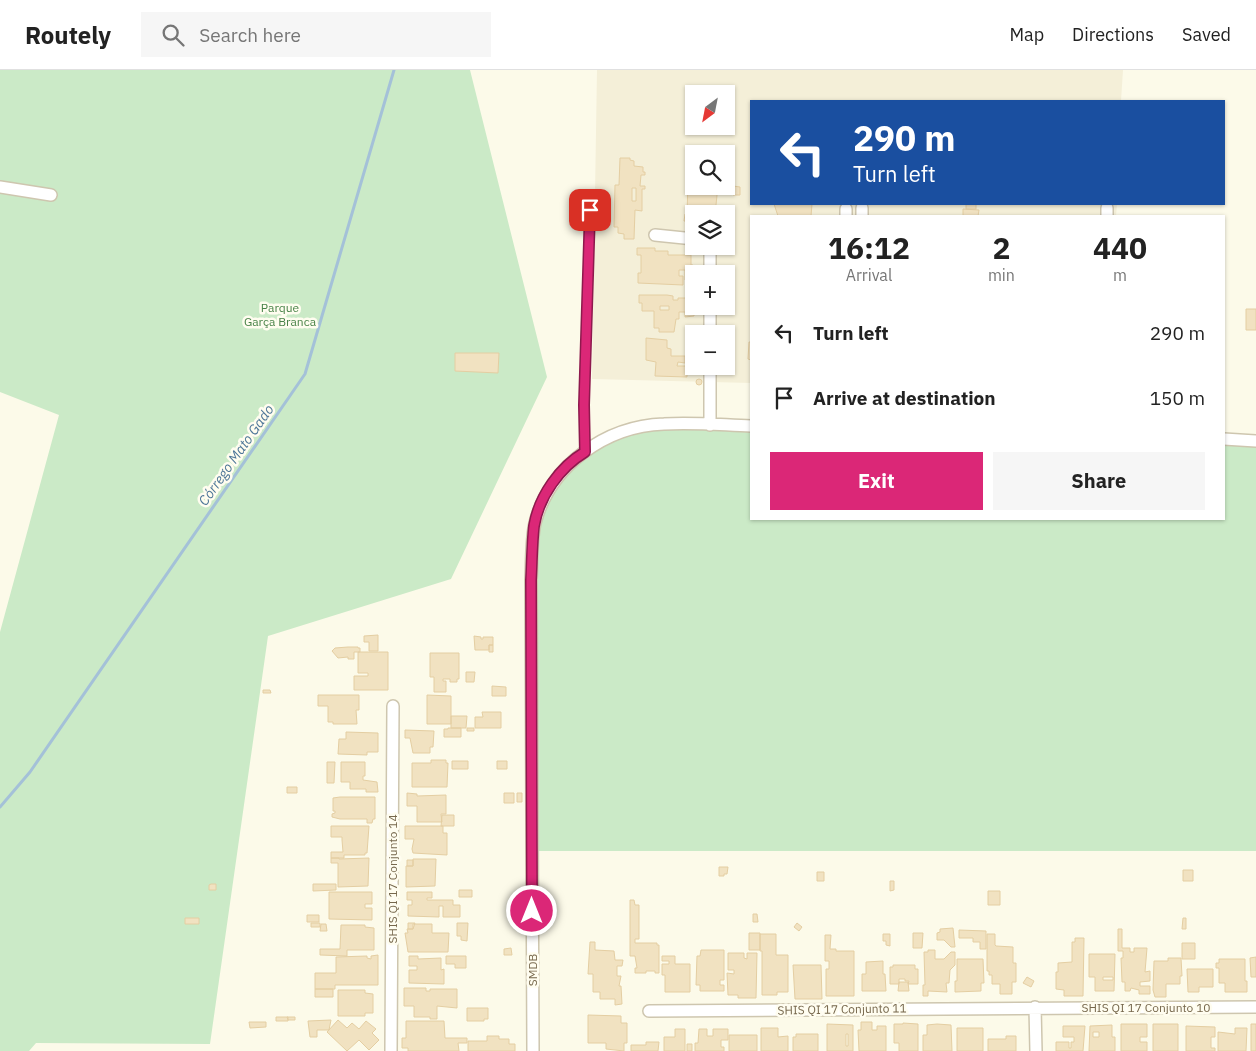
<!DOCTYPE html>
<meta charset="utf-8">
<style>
body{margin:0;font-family:"IBM Plex Sans",sans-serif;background:#f6f6f6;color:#222;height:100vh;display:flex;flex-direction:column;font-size:19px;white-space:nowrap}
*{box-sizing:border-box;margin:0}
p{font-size:16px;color:#767676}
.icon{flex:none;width:28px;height:28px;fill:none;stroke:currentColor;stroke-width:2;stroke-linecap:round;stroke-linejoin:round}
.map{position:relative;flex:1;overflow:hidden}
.details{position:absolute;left:750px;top:145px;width:475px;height:305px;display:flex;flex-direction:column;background:#fff;border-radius:0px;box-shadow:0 1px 4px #0004}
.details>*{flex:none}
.hud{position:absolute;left:750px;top:30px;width:475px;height:105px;border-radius:0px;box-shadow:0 1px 4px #0004;background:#1a4fa0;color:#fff;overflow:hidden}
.needle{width:32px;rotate:212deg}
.fabs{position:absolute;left:685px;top:15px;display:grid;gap:10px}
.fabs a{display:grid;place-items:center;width:50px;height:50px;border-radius:0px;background:#fff;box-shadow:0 1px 4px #0004;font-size:25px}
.pin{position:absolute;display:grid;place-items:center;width:42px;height:42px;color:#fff;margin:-21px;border-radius:10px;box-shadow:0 2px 8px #0006}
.me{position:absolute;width:55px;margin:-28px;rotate:0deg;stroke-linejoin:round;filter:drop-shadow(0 0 4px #0008)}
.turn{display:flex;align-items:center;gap:18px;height:105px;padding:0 20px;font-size:22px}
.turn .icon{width:65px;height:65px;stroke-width:2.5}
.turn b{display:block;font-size:35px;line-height:42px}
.eta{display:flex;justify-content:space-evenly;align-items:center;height:85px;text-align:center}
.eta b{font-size:30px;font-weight:700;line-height:35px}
.cta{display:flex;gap:10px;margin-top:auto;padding:10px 20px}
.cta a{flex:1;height:58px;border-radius:0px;background:#db2777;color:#fff;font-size:20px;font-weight:700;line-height:58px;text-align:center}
.cta a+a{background:#f6f6f6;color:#222}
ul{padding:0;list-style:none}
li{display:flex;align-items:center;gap:15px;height:65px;padding:0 20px}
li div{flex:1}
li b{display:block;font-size:19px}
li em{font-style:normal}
header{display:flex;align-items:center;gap:30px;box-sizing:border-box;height:70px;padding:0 25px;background:#fff;border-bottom:1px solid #e0e0e0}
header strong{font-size:24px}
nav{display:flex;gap:28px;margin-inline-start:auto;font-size:18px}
.search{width:350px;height:45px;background:#f6f6f6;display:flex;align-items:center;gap:12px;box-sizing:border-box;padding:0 18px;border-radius:0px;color:#767676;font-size:19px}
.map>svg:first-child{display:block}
.residential{fill:#f4efd8;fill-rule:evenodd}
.green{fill:#cbeac7}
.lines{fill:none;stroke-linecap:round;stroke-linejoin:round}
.stream{stroke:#a4c1d8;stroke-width:3}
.building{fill:#f1e2c1;stroke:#e4cea2;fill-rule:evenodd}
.service-casing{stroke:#cec6af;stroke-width:8}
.minor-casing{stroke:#cec6af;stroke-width:14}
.service{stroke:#fff;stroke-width:5.5}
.minor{stroke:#fff;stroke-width:11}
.route-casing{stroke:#8e194d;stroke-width:12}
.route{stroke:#db2777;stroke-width:9}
.labels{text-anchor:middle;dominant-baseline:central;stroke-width:5;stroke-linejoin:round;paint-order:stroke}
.park-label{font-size:12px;fill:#488247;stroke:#fffdf0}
.street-label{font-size:12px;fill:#77684d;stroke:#fffdf0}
.water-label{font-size:14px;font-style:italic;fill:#4d7698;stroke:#fffdf0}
</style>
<header>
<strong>Routely</strong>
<div class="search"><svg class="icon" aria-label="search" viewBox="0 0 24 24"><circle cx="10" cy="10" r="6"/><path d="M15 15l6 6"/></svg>Search here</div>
<nav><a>Map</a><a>Directions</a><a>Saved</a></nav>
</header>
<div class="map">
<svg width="1256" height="981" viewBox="0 0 1256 981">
<rect width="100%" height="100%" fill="#fcfae9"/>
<path class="residential" d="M597,0H1123L1121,31H751V134H1117L1116,146H751V313L592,309ZM694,24H726V56H694ZM694,84H726V116H694ZM694,144H726V176H694ZM694,204H726V236H694ZM694,264H726V296H694Z"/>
<path class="green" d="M0,0H470L547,307L451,509L268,566L210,974L36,973L29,981H0V562L59,345L0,322Z
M751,356V449H1224V370L1256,371V781H532L534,455L574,388L625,360Z"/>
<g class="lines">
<path class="stream" d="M0,737L30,702L305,304L394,0"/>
</g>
<path class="building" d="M710,77L717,78V84H709Z
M620,88H630V90L634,91V96L643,97V102H645V105H641L640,116H645V119H642V141L635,140L634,169H624V164L618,163V157H614L615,115H619ZM632,118H636V131H632Z
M688,111H694V116H698L697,122L700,123V116H706V119H711V116H718L715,144H694V152L684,151L685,144L687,145Z
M733,116L740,117V125H733Z
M774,134H812L811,146H778Z
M966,134H976V139H966Z
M963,139L979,140L978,146H963Z
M637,178H655V181H668V185H691V195H693L692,211L685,210V200H679V206H683V215L638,213V203H641V185H637Z
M639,225H667L673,226V230H678V228H694V246L685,247V242H679V249H676L674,262H659V258H654V241H642V233H639ZM660,236H669V240H660Z
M1246,239H1256V260H1246Z
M646,268L667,270V278L671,279V286H685V293L678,292L677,296H687V307L655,306L656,292L646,290Z
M749,272H751V290L748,289Z
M455,283H499L498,303L455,301Z
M696 312a3 3 0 1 1 6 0a3 3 0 1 1-6 0Z
M378,565V581H369V572H364V566Z
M474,566L481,567V569H483V567H493V575H489V580H475Z
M489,575H493V582H489Z
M348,577H358V578H360V582H354V589H348V587L338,588L332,581L335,578Z
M358,582H388V620H354V606H368V603H358Z
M430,583H459V609H457V612H450V609H443V611H446V622H434V607H430Z
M466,602H475L474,612H466Z
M492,616L506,617V626H492Z
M263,620H270L271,623H263Z
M318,625H359V640H356L357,654H333V652H328V636H318Z
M427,625L451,626V654H427Z
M482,642H501V658H475V647H483Z
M451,646H467L466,658H451Z
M448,658H461V667H444V659H448Z
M467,658H474V661H467Z
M405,660L434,661L433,677H430V683H413L410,668H405Z
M346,662L378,663V682H367V685L338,684L339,669H346Z
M431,690H446V693H448L447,717H412V693H431Z
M452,691H468V699H452Z
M497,691H507V699H497Z
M327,692H335L334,713H327Z
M341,692H365V706H363V710L377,712L378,722H366V719H350V712H341Z
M287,717H297V723H287Z
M407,723L417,724V726L446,725V744H441L442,752H417V736H407Z
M504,723H514V733H504Z
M517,723H522V732H517Z
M340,727H375V749H373L372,753H367V749H340L332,747V744L335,743V741H333V728Z
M442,745H454V756H441Z
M331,756H369L367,783H365V785H344V788H331V782H343L342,770V767H331Z
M405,756H443V763H447V785L413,783L412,779L414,769H405Z
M331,788H339V789L369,788L368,816L338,817V793H331Z
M413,789H436L435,816L406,817V796H413Z
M407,790H413V796H407Z
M719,797H728L727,804H724V806H719Z
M1183,800H1193V811H1183Z
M817,802H824V811H817Z
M890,811H894V820L890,821Z
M211,814H216V820H209V815Z
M313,814H336V820L313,821Z
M459,820H472V827H459Z
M988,821H1000V835H988Z
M329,822H372V834H365V838H372V850L329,849Z
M407,822H432V828H427V830H453V835H460V847H443V836H439V847L408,846V835H412V830H407Z
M630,830H634L635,835H639V869H635V873H657V875H659V903H655V901H646V903H635V898H637L635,886H630Z
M753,844H757L758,852H753Z
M307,845H319V852H307Z
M185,848H199V854H185Z
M1183,848H1186V859H1182Z
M311,853H320V857H311Z
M408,853H415L413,859H408Z
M457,853H468L467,871L461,870V866H457Z
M797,853L802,857L799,861L794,857Z
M321,854H326L327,861H320Z
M413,854H432V863H449L448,882H408L405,863H408L407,859H413Z
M341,855H365V857L374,858V880H347V886L320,885V879H340Z
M953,858L955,877H951L944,870H937V863L940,862V859Z
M1118,859H1122V878H1130V882H1134V878H1147L1145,902L1150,901V911L1140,912V916H1150V924H1139V920L1131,918L1130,921H1125V912H1122L1121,888H1123V881H1118Z
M959,860L986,861V879H980V872H973V868H959Z
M749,863H760V880H749Z
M913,863H923L922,878H913Z
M760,864H776V885H788V922H777V925H762V881H760Z
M883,864H890V876L886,875V871H883Z
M987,864H995V875L996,876L1013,877V893H1016V912H1012V924H1000V914H992V905H989V901H987Z
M825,865H831L830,879H836V881H854V926H826V899H829V891H825Z
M1075,868H1084L1083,926H1064V920L1056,919V902H1058V893L1072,892V872H1075Z
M590,872H595V880L614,881L615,890H623L622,896H617V906H621L619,916H621L622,934L615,935V929H600V922H593V904H588Z
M1182,873H1195V889H1182Z
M511,878L512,885H504V879Z
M701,880H724V910H720V915H724V921H700V915H696L697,886H700Z
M928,880H935V889H944L951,882H955V895L950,900L949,913H946L947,922L928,921V926H923V915H925L924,882H928Z
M728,883H744V888L747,889V883H757L756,928H738V925H728L727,903L734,904V900H728Z
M1089,884H1115L1114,921H1095V907H1089ZM1103,907H1113V910H1103Z
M378,885V915H335V919H315V903H336V887L367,886V888L371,889V886Z
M409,886H418V889L441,888V900L444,899V914L409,913V900H417V896H409Z
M446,886H466V898H455V894H446Z
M662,886H675V894H690V922H665V905H662V894H669V891H662Z
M1256,887V907H1251L1250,888Z
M1168,888H1181L1182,906H1180V914H1166V927H1155L1153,920L1154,891H1168Z
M957,889H983L984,913H981V921L955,922V911H957Z
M1219,889H1245V911H1247V922H1225V913H1219V898H1216V893H1219Z
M883,891V904H885L886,921H862V904H866V892Z
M793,895H821L822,929H795Z
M893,895H915V899H918V914H908L909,911H905V909H899V914H890V897H893Z
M1187,899H1213V917H1199V922H1188Z
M1027,907L1034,911L1031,917L1023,913Z
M899,912H908L909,921H898Z
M404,918H426V921H430V919H457V938L437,936V949H430V947H414V936H404Z
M315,919H333V927H315Z
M338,920H365V923L373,924V943H365V946H338Z
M467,938H488V949H484V951H467Z
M588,945L621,946V953H627V973H624V981L606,979V973H588Z
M276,947H288V951H276Z
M287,947H295V950H288Z
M331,950L329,960H317V967H310L308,951Z
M338,950L347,958L352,953L359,959L366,951L376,959L372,963L379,970L369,980L359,970L347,981L327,962Z
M406,951H444L445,968H467V973H458L459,981H408V978H402V968H406Z
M249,952H266V957L250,958Z
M861,952H872V960H877V956H886V981H859L858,960H861Z
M903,953L918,954V981H899V973H894V954H903Z
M827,954L853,955V981H827ZM846,964H848V976H846Z
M937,954L951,955L952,981H923V965H927V955Z
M1121,954H1147V967H1140V972H1147V981H1121Z
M1153,954H1178V981H1153Z
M1251,954H1256V981H1251Z
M1112,955V967H1115V981H1089L1090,956ZM1093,962H1099V967H1093Z
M1063,956H1085L1083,981H1056V972H1069V978H1071V972H1074V967H1063Z
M1186,956L1215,957V967H1211V978H1215V981H1186Z
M761,958H778V967L788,966V981H761Z
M957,958H983V981H957Z
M1235,958H1247L1246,981H1218V962L1235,964Z
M675,959H685V981H664V967H675Z
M699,959H707V966H713V959H728V970H721V977H724V981H695V973H698Z
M796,964H818V981H793V967H796Z
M729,965H757V981H729Z
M487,966H499V969H509V974H515V981H468V971H487Z
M1006,966H1016V981H988V969H1006Z
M646,972H659L658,981H631V975H646Z
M687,974H692V981H687Z"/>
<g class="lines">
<g class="service-casing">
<path id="service" d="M585,382L584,335L590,140"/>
</g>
<g class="minor-casing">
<path id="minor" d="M0,117L51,125
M846,146V139
M862,146V138
M1107,146V138
M655,165L694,169
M710,176V204
M710,236V264
M710,296V355
M1224,369L1256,371
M1035,937L1036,981
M649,941L1256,937
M391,981L393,636
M533,981L531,510C532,492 531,471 535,453C550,396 605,356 664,354C693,352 722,355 751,356"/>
</g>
<use href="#service" class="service"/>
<use href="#minor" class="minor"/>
</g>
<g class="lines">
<g class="route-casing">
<path id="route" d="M532,841L531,510C532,492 532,473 534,456C539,426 560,397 585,382L584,335L590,140"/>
</g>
<use href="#route" class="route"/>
</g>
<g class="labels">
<g class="park-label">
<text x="280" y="237">Parque<tspan x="280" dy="14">Garça Branca</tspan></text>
</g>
<g class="street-label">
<text transform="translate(392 809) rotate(-90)">SHIS QI 17 Conjunto 14</text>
<text transform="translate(532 900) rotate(-90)">SMDB</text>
<text x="1146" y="937">SHIS QI 17 Conjunto 10</text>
<text transform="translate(842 939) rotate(-1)">SHIS QI 17 Conjunto 11</text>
</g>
<g class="water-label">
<text transform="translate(236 385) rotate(-55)">Córrego Mato Gado</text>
</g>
</g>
</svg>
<div class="fabs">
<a><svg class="needle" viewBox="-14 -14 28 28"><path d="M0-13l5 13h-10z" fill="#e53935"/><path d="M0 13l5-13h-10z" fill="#767676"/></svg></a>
<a><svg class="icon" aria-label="search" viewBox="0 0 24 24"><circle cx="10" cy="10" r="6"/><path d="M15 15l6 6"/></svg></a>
<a><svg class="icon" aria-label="layers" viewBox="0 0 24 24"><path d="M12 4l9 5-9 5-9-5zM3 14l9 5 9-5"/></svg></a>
<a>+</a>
<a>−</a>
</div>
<div class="pin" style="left:590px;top:140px;background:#d93025"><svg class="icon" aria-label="arrive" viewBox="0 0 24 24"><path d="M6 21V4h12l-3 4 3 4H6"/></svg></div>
<svg class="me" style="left:532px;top:841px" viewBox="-20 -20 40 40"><circle r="17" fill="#db2777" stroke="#fff" stroke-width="3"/><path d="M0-11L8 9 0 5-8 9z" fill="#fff"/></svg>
<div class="hud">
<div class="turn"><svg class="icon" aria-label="left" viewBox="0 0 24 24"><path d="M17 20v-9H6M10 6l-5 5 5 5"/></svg><div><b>290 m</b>Turn left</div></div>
</div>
<section class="details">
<div class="eta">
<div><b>16:12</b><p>Arrival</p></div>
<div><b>2</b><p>min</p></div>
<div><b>440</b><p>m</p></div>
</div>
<ul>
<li><svg class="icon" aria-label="left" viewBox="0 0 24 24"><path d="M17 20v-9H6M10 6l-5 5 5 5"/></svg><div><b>Turn left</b></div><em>290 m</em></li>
<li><svg class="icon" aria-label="arrive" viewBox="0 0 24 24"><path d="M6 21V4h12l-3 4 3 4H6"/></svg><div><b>Arrive at destination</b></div><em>150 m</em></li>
</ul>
<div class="cta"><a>Exit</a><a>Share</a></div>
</section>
</div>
